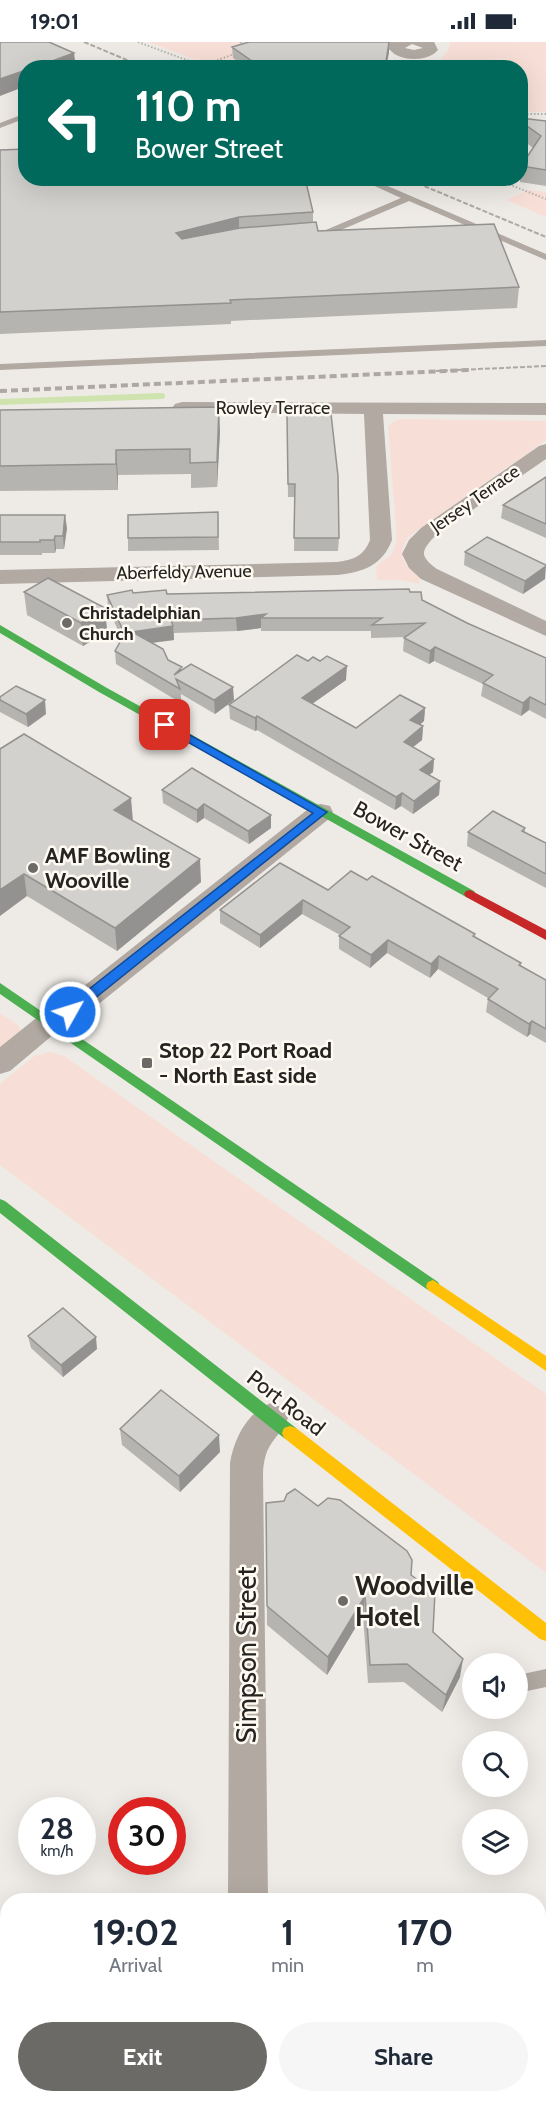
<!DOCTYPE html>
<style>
body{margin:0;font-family:Cabin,sans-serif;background:#f6f6f7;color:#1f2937;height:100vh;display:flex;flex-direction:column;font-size:22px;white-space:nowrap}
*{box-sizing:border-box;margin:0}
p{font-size:20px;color:#747a83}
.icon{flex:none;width:33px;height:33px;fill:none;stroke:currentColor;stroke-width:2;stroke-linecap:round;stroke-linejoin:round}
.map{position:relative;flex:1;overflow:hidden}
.panel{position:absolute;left:0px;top:1851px;width:546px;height:210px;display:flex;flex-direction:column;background:#fff;border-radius:24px 24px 0 0;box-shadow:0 6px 24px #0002}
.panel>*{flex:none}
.hud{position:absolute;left:18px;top:18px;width:510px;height:126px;border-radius:24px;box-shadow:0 6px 24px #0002;background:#00695c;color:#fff;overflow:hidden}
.fabs{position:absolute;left:462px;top:1611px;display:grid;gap:12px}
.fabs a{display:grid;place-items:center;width:66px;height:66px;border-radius:50%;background:#fff;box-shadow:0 6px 24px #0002;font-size:30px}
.speed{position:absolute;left:18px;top:1755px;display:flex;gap:12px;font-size:30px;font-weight:700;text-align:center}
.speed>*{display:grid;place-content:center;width:78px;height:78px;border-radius:50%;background:#fff;box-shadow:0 6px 24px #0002;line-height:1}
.speed small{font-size:15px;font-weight:400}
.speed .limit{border:9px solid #d22;background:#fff;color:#111}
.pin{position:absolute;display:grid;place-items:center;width:51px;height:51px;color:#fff;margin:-26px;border-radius:12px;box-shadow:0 3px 9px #0006}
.me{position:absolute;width:66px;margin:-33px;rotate:51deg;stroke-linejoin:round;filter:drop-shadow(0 0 4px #0008)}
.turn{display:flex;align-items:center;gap:21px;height:126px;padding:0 18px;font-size:27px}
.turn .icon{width:78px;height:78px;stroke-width:2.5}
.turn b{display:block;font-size:42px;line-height:51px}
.eta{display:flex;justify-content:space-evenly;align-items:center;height:102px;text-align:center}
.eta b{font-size:36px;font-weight:700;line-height:42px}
.cta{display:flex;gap:12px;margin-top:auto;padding:12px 18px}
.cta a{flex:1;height:69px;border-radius:36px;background:#6c6a66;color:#fff;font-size:24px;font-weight:700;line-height:69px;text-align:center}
.cta a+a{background:#f6f6f7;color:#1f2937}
.status{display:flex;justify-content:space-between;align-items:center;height:42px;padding:0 30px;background:#fff;direction:ltr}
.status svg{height:16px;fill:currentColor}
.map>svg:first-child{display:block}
.green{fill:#f7dfd7}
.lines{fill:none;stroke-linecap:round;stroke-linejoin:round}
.stream{stroke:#cee3ad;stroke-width:6}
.path{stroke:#b5b0aa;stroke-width:2;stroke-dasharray:1.5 2;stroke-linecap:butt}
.lane{fill:#b1a9a2;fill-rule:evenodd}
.street{fill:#b1a9a2;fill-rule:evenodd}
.fast{fill:#4caf50;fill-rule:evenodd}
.slow{fill:#ffc107;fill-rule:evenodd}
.jam{fill:#c62828;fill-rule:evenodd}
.rail-far1{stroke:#ada8a2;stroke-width:2;stroke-dasharray:5 2;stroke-linecap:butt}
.rail{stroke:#ada8a2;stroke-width:4;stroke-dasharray:7 4;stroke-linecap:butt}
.wall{fill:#b5b4b0}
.shaded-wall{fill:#939290}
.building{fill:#d2d1cd;stroke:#939290;stroke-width:1.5}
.route{fill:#1a73e8;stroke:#114b97;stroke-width:1.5}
.poi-dot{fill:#6c6a66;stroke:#fefaf2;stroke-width:2}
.labels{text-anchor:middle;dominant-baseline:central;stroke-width:5;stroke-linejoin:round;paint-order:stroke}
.far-street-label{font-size:18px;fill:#262421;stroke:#fefaf2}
.far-poi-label{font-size:18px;font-weight:bold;fill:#262421;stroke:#fefaf2;text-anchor:start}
.street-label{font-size:22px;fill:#262421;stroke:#fefaf2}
.poi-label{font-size:22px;font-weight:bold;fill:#262421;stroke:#fefaf2;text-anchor:start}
.near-poi-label{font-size:27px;font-weight:bold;fill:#262421;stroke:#fefaf2;text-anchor:start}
.near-street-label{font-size:27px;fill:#262421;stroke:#fefaf2}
</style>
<div class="status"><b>19:01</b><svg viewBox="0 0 49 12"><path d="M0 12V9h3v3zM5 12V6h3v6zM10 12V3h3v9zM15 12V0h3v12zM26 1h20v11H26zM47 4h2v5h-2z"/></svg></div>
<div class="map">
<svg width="546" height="2061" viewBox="0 0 546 2061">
<rect width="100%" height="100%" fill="#eeebe6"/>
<path class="green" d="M148,0H244L246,1L244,11L255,25H215Z
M450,0H546V70H521L520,26L438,25C439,15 450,11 450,0Z
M528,148L546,150V175L506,158Z
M399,377L546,379V398L408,495C396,513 404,524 420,536L419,542L400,538H377L376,524L391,513L397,499L388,383Z
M0,971L17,982L21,988L0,1007Z
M50,1010L64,1014L546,1352V1531L0,1123V1042L34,1014Z"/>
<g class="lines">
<path class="stream" d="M0,360L162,354"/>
<path class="path" d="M138,0L208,26
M204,23L237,11L241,0
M520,72H546
M493,136L546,157"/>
<path class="lane" d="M26,71V76L0,86V81Z
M357,136H369L546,212V218L409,159L320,197H314V193L401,156Z
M546,298V304L0,328V322Z
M546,1627V1645L518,1651V1633Z
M538,1970L546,1974V1999L538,1996Z"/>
<path class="street" d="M320,0H434L438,8C428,20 400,20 390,8L327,4ZM412,2L423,6L414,8L405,6Z
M182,360L546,361V373L383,372L392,498C382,524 363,530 337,533L0,542V528L337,520C353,518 364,514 370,498L364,372L175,370L172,366L175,362Z
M546,402V417L435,494C420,510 420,514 437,527L546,579V594L421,537L409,526L402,512L409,498L421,486L539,404Z
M321,762L330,764L333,770L330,776L80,977L60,987L10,1029L0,1032V1005L40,973L60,963L312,764Z
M271,1361L283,1366L288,1376C276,1401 265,1399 263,1431L268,1858H228L230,1421C234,1397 247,1370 271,1361Z
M227,2054H269V2061H227Z"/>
<path class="fast" d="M0,583L107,646L474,849L476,852L470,856L466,855L99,650L0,591Z
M0,941L438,1240L440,1244L438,1248L433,1250L428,1248L0,952Z
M0,1157L5,1159L296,1386L298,1391L296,1396L290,1398L284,1396L0,1171Z"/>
<path class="slow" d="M433,1238L546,1314V1329L428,1248L426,1244L428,1240Z
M290,1384L296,1386L546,1581V1599L540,1597L284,1396L282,1391L284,1386Z"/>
<path class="jam" d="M470,848L546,888V898L466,855L464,852L466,849Z"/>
<path class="rail-far1" d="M84,0L146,26
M405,136L546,195
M436,329L546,324"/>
<path class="rail" d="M0,349L469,328"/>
</g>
<path class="wall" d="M389,0V10L386,26H247L233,16L232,5Z
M520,76L546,79V144L520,140L521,124L533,106L520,96Z
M0,108L313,170V180L318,189L519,245L517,266L231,279V282L0,292Z
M0,368L220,389L217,445L191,446V432L118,433V448L0,449Z
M287,373L339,496L338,509H294L295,455H288Z
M546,435V496L501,476L503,463Z
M218,470L219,508L128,509V496Z
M0,473L67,486L64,507H56L55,511H42V513H0Z
M465,510L545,537L523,552L464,523Z
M24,550L105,566L107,589L83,604L27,573Z
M410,550L422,558L467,581L546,616V677L529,668L521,674L481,654L483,642L434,619L429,622L403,609L404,596L406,595L371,596V589H261V586L237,589L174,591V598L152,601L168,618L182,628L234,658L215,672L181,652V661L116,622L115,609L122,597L108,566L107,553L133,551L167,552Z
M308,619L346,638L312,662L356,686L425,666L424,679L420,683L423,684L422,698L413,705L434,717L433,730L429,733L440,739L439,753L413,772L401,764L395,768L257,688L255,689L230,677L229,663Z
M0,655L46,672L28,685L0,670Z
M0,707L133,779L201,840L117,909L27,854Z
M162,748L271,786L249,802L204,776L197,781L163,761Z
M525,786V790L546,801V846L467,804L468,790Z
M367,838L475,892V895L521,921V924L546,938V1001L530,992L527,995L486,970L488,956L438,927L430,936L387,911L370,926L339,907V894L340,893L302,872L260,906L220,881V868L328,848Z
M28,1294L97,1307L63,1335L31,1306Z
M120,1387L220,1410L180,1450L122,1403Z
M266,1461L318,1464L411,1533L433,1590L460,1635L442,1670L404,1640L368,1641L363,1573L327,1633L267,1583Z
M546,1898V1965L538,1958V1909Z"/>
<path class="shaded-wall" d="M389,0V10L386,26H385Z
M74,11L76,26H33Z
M26,28V44L0,54V37Z
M239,175V196L177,212L176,191Z
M219,365L220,389L217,445V420Z
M116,408L118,433V448L116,422Z
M65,473L67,486L64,507L63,494Z
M55,494L56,507L55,511L54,498Z
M546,524L545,537L523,552L525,539Z
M105,566L107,589L83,604L81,581Z
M266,572L261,576V586L237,589L236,576Z
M173,584L174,598L133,603L132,590Z
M435,605L434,619L429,622L430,609Z
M347,624L346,638L302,669V656Z
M233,645L234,658L215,672L214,658Z
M530,655L529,668L521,674L523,661Z
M45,658L46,672L28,685L26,672Z
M425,666L424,679L409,691L410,678Z
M257,674V688L255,689V676Z
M423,684L422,698L403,713L404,700Z
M434,717L433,730L419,741L420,728Z
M440,739L439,753L413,772L414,759Z
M402,751L401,764L395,768L396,755Z
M131,756L133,779L114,768Z
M204,762V776L197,781V768Z
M271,773V786L249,802L248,789Z
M200,817L201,840L117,909L115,886Z
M24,832L27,854L0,874V848Z
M303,858L302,872L260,906V893Z
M388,898L387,911L370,926L371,913Z
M439,914L438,927L430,936L431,922Z
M532,979L530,992L527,995L529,982Z
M96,1295L97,1307L63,1335L61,1323Z
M219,1393L220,1410L180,1450L179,1434Z
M365,1554L363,1573L327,1633L328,1615Z
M463,1617L460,1635L442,1670L446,1653Z"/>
<path class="building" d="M0,0H49L74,11L33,26H26V28L0,37Z
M249,0H389L385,26H262L232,5Z
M520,76L546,79V128L521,124L541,94L520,79Z
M26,107V136H305L313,170L239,175L176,191L182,197L240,186L316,180L318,189L494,182L519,245L230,258L231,261L0,270V108Z
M219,365L217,420L190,421V407L116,408V422L0,424V368Z
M331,372L338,434L339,496H294L295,442H288L287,373Z
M546,435V482L503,463Z
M218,470V495L128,496V473Z
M0,473H65L63,494H55L54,498H40V500H0Z
M487,495L546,523V524L525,539L465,510Z
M48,536L105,566L81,581L24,550Z
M409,547L410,550H421L422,558L467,581L546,616V663L530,655L523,661L483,641L493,633L435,605L430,609L404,596L425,581L372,583L382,576H261L266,572L236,576L171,578L173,584L132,590L163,607L168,618L182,625L174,633L191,622L233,645L214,658L176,637L180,647L115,609L124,593L126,595L107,553L132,548L133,551L166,548L167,552Z
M297,613L308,619L313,615L320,619L327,614L347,624L302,656L356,686L400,653L425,666L410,678L423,684L404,700L434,717L420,728L440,739L414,759L402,751L396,755L257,674L255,676L229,663Z
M16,644L45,658L26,672L0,658V655Z
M24,692L131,756L114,768L200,817L115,886L24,832L0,848V707Z
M192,726L271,773L248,789L204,762L197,768L162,748Z
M493,769L525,786L522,789L546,801V832L468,790Z
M280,821L328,848L351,829L367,838L372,834L475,892L473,894L521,921L519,923L546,938V987L532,979L529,982L488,957L498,947L439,914L431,922L388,898L371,913L339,894L350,885L303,858L260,893L220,868Z
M63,1266L96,1295L61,1323L28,1294Z
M161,1348L219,1393L179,1434L120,1387Z
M295,1447L318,1464L328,1456L340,1458L407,1509L412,1518L411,1533L435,1550L433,1590L463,1617L446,1653L407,1622L370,1623L365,1554L328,1615L267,1564L266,1461L284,1459L287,1452Z
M546,1898V1947L538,1940V1909Z
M538,2029L542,2061H305L304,2054H538Z"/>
<path class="route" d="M165,679L327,770L74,973H65L63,970L65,966L313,771L161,685L159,683Z"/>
<g class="poi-dot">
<circle cx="67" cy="581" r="6"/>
<circle cx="33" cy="826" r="6"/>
<rect x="141" y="1015" width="12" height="12" rx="3"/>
<circle cx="343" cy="1559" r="6"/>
</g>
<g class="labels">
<g class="far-street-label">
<text x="273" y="366">Rowley Terrace</text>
<text transform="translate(475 457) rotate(-35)">Jersey Terrace</text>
<text transform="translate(184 530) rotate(-1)">Aberfeldy Avenue</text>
</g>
<g class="far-poi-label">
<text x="79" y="571">Christadelphian<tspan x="79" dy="21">Church</tspan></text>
</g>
<g class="street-label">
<text transform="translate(408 794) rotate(29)">Bower Street</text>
<text transform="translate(286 1361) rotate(38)">Port Road</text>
</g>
<g class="poi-label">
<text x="45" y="813">AMF Bowling<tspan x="45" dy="25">Wooville</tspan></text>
<text x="159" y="1008">Stop 22 Port Road<tspan x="159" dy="25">- North East side</tspan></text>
</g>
<g class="near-poi-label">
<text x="355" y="1543">Woodville<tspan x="355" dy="31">Hotel</tspan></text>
</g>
<g class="near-street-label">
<text transform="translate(246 1613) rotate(-90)">Simpson Street</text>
</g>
</g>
</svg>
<div class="fabs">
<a><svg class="icon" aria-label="sound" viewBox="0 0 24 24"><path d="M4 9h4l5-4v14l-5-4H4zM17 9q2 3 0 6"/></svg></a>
<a><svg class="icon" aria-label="search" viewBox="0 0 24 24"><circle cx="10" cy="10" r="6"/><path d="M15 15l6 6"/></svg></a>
<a><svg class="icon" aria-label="layers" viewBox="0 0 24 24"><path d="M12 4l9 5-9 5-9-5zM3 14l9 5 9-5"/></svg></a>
</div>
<div class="speed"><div>28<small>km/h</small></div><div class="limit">30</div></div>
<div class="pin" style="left:165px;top:683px;background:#d93025"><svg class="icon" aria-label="arrive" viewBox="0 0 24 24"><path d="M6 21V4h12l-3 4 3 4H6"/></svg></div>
<svg class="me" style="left:70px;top:970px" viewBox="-20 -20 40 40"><circle r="17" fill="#1a73e8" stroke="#fff" stroke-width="3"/><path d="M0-11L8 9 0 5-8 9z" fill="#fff"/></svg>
<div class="hud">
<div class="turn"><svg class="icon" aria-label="left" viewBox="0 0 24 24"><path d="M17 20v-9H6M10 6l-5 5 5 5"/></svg><div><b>110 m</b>Bower Street</div></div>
</div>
<section class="panel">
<div class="eta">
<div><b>19:02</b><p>Arrival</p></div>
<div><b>1</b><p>min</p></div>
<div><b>170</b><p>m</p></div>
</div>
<div class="cta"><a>Exit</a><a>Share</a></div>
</section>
</div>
